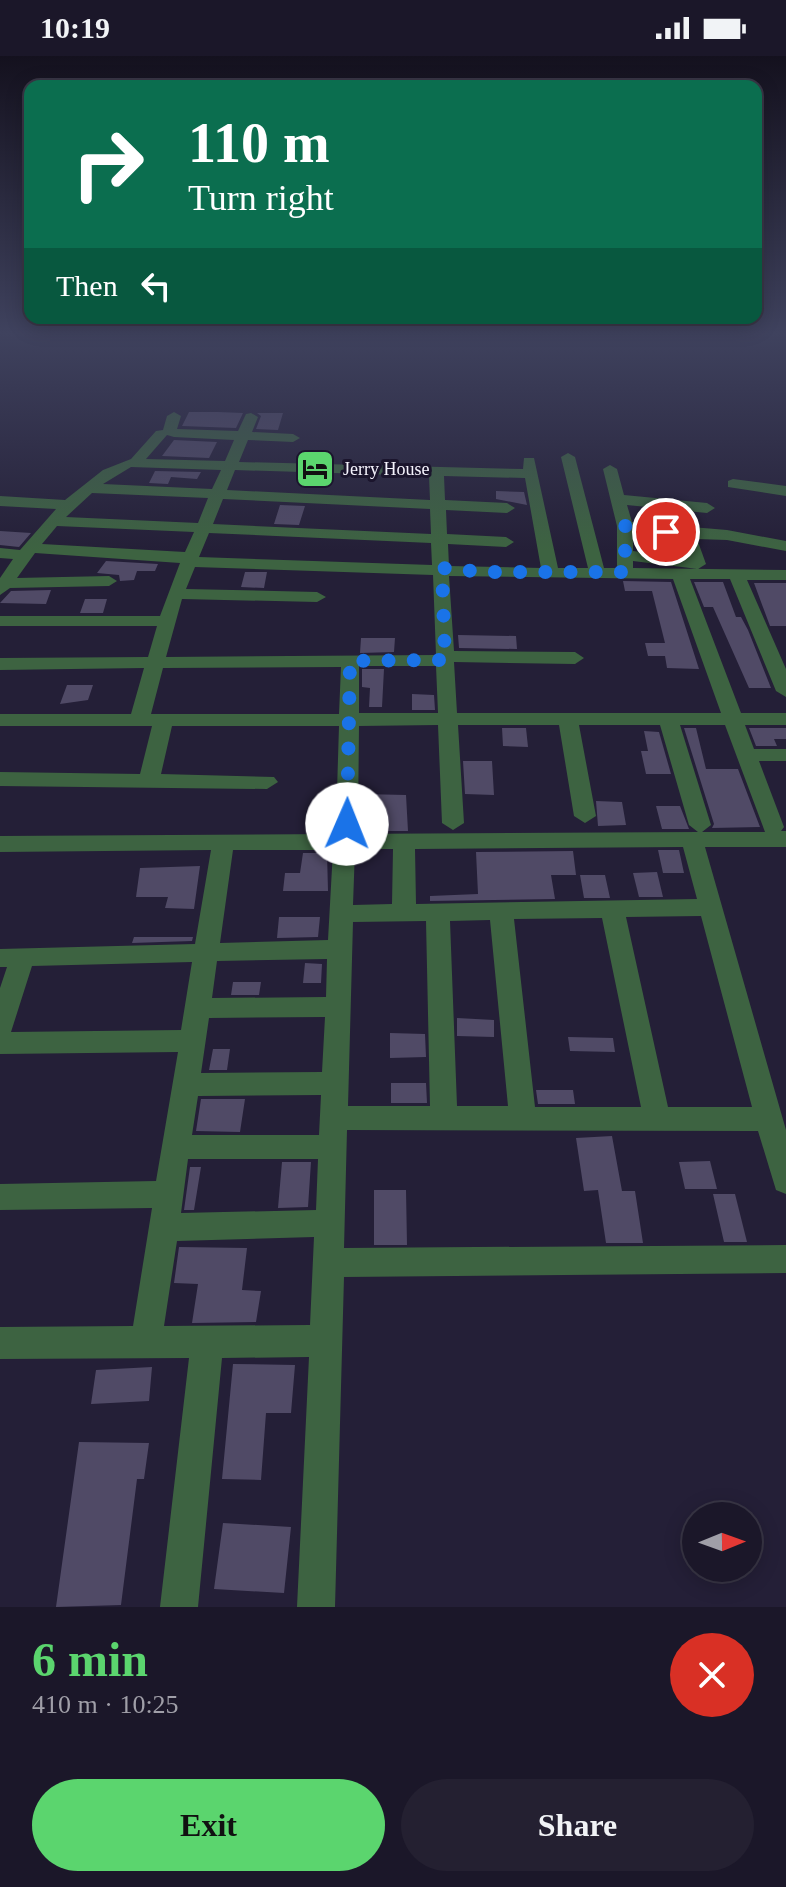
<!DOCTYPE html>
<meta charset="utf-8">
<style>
body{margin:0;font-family:Georgia,serif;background:#242031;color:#f1f3f6;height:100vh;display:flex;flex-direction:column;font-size:30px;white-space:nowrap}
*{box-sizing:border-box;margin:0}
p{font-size:26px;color:#a09fa8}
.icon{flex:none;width:44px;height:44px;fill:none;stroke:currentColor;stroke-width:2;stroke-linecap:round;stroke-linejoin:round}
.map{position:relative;height:1551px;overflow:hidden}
.sheet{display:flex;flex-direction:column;background:#1b1729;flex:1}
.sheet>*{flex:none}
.guide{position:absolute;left:24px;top:24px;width:738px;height:244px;border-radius:16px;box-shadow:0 4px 20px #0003,0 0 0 2px #393646;background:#0b6e4f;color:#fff;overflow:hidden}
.needle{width:52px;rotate:89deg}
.controls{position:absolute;left:682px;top:1446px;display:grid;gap:16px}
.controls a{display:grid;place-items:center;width:80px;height:80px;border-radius:50%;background:#1b1729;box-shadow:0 4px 20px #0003,0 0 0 2px #393646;font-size:40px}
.pin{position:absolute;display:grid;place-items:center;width:68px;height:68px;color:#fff;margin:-34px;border:4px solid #fff;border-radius:50%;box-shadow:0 2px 8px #0007}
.me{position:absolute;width:88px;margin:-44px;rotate:1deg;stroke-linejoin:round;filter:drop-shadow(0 0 6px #0008)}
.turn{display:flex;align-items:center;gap:28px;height:168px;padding:0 32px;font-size:36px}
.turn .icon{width:104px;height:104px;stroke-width:2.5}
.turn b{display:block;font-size:56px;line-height:68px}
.then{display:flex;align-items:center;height:76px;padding:0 32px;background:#0003;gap:16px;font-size:30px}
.round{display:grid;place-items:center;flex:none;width:84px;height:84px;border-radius:42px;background:#242031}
.summary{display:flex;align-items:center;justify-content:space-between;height:136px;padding:0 32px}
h1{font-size:48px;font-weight:600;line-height:60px;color:#5bd56e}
.cta{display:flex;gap:16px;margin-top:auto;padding:16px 32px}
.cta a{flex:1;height:92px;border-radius:48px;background:#5bd56e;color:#111;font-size:32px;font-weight:600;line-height:92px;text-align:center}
.cta a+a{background:#242031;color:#f1f3f6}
.status{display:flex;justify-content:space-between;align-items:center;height:56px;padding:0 40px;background:#1b1729;direction:ltr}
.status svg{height:22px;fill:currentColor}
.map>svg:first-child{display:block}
.building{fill:#504a66}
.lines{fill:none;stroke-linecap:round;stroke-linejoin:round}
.minor{fill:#3d6341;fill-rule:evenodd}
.route{stroke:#1a73e8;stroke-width:14;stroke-dasharray:0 25.2}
.labels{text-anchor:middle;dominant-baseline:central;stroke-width:6;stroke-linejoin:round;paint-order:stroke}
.far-poi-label{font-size:18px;fill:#f5f3fd;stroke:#1b152d;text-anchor:start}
</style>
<div class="status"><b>10:19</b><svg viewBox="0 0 49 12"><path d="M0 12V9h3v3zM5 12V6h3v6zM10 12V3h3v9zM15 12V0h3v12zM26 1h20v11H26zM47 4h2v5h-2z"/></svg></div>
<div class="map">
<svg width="786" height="1551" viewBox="0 0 786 1551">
<rect width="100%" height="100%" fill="#241f37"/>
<path class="building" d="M189,356H218L243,357L236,372L182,370Z
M257,357H283L278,374L256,373L261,360Z
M174,384L217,386L209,402L162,400Z
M155,415L201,416L197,423L171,421L168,428L149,427Z
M496,435L524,436L527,449L496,443Z
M280,449L305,450L299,469L274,468Z
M0,475L31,477L19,491L0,489Z
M106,505L158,508L155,515H137L134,524L120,525L119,519L97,517Z
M245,516H267L264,532L241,531Z
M623,525L671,526L699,613L667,612L665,600H648L645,587H665L652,535H625Z
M694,526H723L736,561H741L748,574L771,632H749L713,551H704Z
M754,527H786V570H770Z
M51,534L46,548L0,547L11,535Z
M85,543H107L103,557H80Z
M458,579L516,580L517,593L459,592Z
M361,582H395L394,596L360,597Z
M362,613H384L382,651H369L370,632L362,631Z
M67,629H93L88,644L60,648Z
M412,638L434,639L435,654H412Z
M502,672H526L528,691L503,690Z
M684,672H696L706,713H738L760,771L712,772L714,768Z
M749,672H786V683H774L777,690H756Z
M644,675L659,676L671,718H646L641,695H648Z
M463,705H492L494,739L465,738Z
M362,738L406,739L408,775H356L361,768Z
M596,745L622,746L626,769L598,770Z
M656,750H680L689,773H662Z
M658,794H679L684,817H663Z
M573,795L576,819H551L555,843L430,845V840L478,838L476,796Z
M303,797H327L328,835H283L285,817H300Z
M200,810L194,853L165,852L168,841H136L140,812Z
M657,816L663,841H639L633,817Z
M580,819H605L610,842H584Z
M279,861H320L318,881L277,882Z
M134,881H193L192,885L132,887Z
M305,907L322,908L321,927H303Z
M233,926H261L259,939H231Z
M457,962L494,964V981L457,980Z
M390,977L425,978L426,1001L390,1002Z
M568,981L613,982L615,996L570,995Z
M213,993H230L227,1014H209Z
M391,1027H426L427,1047H391Z
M536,1034H573L575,1048H538Z
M201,1043H245L240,1076L196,1075Z
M612,1080L622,1135H635L643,1187H606L598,1134L584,1135L576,1082Z
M710,1105L717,1133H685L679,1106Z
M282,1106H311L308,1151L278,1152Z
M190,1111H201L194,1154H184Z
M374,1134H406L407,1189H374Z
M713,1138H735L747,1186H724Z
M179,1191L247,1192L242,1234L261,1235L256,1266L192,1267L198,1228L174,1227Z
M233,1308L295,1309L291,1357H266L261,1424L222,1423Z
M152,1311L149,1345L91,1348L96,1314Z
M79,1386L149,1387L144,1423H137L121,1549L56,1551Z
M223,1467L291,1471L284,1537L214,1533Z"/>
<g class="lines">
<path class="minor" d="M174,356L181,360L177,373L238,375L246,358L251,357L258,361L252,376L293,378L300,382L293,386L248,384L239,406L523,413L524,402H534L558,512H588L561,401L568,397L575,401L604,512H617V470L603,413L610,409L617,413L624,439L707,447L715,452L707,457L627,449L632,466L727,474L786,485V495L727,484L697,483L706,508L698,513L633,505V512L786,514V524H747L786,613V641L776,635L730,523H690L741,657H786V669H745L754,693H786V705H759L784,771L781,775H786V791H705L786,1074V1138L776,1134L758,1075L347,1074L344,1192L786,1189V1217L344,1221L335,1551H297L309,1301L222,1302L198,1551H160L189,1302L0,1303V1271L133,1270L152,1152L0,1154V1128L156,1125L178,996L0,998V932L7,911H0V893L195,888L211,794L0,796V780L698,776L689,769L660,669H579L596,760L585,767L574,760L559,669H458L464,767L453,774L442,767L438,669L359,670L358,768L347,775L336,768L339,670H172L161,718L274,721L278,726L267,733L0,730V716L140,718L152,670H0V658H131L144,612L0,614V602L148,601L157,570H0V560H160L180,507L35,497L17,522L109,520L117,525L109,530L10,532L0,539V522L13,503L0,502V492L20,494L56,453L0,450V440L65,444L103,414L131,403L156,375L163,374L167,360ZM167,379L174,381L234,384L225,405L146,403ZM131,411L221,414L212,433L103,428ZM235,414L429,420L430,444L227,434ZM444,420L525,422L541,512L449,510L448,488L506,491L514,486L506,481L447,478L446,454L507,457L515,452L507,447L445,444ZM92,437L208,442L198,467L66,461ZM223,443L430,453L431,478L213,468ZM57,470L194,476L185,496L42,488ZM633,476L681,482L687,502L633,495ZM209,477L431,487L432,509L199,501ZM195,511L433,519L436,599L166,601L182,543L317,546L326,541L317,536L186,533ZM449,520L673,523L721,657H457L454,606L575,608L584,602L575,596L454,595ZM359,610H436L438,657H359ZM341,611L339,658H151L163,612ZM680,669H725L765,776H702L711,769ZM683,791L697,843L416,848L415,793ZM355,793H393L392,848L353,849ZM233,794H333L328,884L220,887ZM701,860L752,1051H668L626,861ZM602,862L641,1051H535L514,863ZM490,864L508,1050H457L450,865ZM426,865L430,1050H348L353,866ZM327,903L326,941L212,942L217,905ZM192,906L181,974L11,976L32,910ZM325,961L322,1016L201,1017L209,962ZM321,1039L319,1079H192L198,1040ZM188,1103H318L316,1154L181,1157ZM314,1181L310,1269L164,1270L177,1185Z
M733,423L786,430V440L728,431V425Z"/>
</g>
<linearGradient id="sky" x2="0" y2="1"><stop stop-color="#14111e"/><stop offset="0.56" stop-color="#3f425e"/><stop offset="1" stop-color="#3f425e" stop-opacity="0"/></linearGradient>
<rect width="786" height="495" fill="url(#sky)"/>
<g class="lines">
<path class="route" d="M347,768L350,605L445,604L442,512L484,516H625V470L666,476"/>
</g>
<defs>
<g id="hotel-square" transform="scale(2)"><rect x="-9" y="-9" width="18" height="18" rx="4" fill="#5bd56e" stroke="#1b152d"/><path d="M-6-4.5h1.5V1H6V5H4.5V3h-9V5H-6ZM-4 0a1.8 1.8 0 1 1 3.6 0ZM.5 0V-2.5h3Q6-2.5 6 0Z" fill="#111"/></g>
</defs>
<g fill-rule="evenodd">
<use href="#hotel-square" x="315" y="413"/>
</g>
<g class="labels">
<g class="far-poi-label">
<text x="343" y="413">Jerry House</text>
</g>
</g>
</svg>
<div class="controls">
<a><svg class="needle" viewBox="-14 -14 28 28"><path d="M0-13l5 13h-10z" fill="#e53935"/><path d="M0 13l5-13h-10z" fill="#a09fa8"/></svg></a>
</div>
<div class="pin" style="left:666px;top:476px;background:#d93025"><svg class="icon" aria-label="arrive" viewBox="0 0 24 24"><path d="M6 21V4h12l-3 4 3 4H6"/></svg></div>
<svg class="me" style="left:347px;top:768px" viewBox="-20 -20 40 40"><circle r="19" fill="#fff"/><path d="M0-13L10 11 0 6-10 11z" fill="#1a73e8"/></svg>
<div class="guide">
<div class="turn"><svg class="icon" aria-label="right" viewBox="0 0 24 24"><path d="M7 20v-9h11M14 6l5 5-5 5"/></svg><div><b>110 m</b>Turn right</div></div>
<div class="then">Then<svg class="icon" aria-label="left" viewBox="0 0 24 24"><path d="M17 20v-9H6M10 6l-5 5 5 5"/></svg></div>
</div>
</div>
<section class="sheet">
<div class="summary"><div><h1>6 min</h1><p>410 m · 10:25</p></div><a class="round" style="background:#d93025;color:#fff"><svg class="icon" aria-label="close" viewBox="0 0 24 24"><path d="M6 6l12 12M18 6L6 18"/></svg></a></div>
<div class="cta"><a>Exit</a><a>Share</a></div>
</section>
